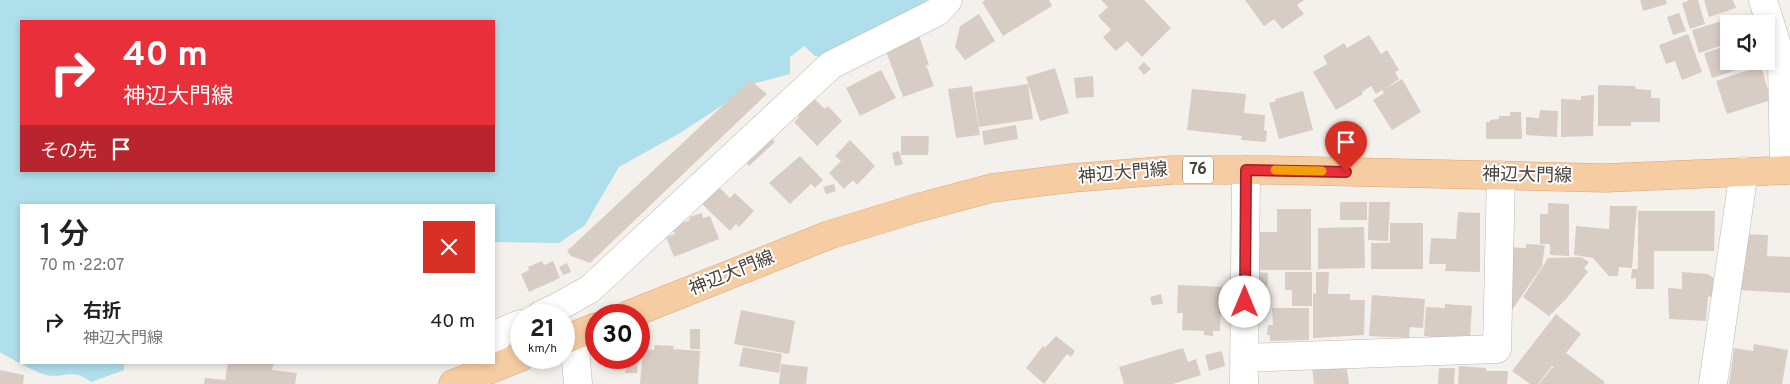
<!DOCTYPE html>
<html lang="ja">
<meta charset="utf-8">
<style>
body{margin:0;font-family:Overpass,"Noto Sans JP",sans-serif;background:#f6f6f6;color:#222;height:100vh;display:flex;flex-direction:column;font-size:19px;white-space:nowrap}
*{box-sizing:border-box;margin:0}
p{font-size:16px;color:#767676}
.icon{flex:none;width:28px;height:28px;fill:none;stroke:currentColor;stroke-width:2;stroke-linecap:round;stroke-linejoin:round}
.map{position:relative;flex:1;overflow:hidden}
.sheet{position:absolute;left:20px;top:204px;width:475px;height:160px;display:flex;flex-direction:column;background:#fff;border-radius:0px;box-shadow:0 2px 8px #0003}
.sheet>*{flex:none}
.hud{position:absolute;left:20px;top:20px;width:475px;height:152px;border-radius:0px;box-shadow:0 2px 8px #0003;background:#e82f3a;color:#fff;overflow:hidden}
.fabs{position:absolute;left:1720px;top:15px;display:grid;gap:10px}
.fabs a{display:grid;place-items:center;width:55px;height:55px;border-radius:0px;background:#fff;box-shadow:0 2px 8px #0003;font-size:25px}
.speed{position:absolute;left:510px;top:304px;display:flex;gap:10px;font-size:25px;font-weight:700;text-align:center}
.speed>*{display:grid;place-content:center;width:65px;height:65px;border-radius:50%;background:#fff;box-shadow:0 2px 8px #0003;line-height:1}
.speed small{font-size:12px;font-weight:400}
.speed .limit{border:8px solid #d22;background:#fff;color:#111}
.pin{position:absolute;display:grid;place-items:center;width:42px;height:42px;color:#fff;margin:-51px -21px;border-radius:50% 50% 50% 0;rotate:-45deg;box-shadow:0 0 5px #0007}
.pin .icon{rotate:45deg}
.me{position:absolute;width:55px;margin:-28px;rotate:0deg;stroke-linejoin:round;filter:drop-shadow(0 0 4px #0008)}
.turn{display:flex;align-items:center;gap:18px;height:105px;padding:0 20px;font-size:22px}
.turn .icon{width:65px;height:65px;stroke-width:2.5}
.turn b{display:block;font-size:35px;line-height:42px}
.then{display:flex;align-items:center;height:48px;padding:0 20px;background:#0003;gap:10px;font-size:19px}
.round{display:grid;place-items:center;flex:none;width:52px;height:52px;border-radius:0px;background:#f6f6f6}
.summary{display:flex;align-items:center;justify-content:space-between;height:85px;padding:0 20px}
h1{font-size:30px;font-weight:600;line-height:38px}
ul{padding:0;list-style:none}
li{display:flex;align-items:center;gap:15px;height:65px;padding:0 20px}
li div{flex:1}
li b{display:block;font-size:19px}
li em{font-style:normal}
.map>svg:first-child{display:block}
.water{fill:#aedfeb;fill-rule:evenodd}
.building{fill:#d8cdc5}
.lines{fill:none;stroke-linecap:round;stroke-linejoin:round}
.minor-casing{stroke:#bfb6af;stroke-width:29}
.major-casing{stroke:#dba673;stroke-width:29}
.minor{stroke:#fff;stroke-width:28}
.major{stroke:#f6cda3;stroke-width:28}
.route-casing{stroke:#971f26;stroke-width:12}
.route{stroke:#e82f3a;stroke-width:9}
.slow{stroke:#f59e0b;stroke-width:9}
.labels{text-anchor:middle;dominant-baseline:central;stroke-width:4;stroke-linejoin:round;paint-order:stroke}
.shield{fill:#fff;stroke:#7f7975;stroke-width:1}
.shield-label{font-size:16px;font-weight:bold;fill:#48403a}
.street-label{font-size:18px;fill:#48403a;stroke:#fff}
</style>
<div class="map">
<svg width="1790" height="384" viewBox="0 0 1790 384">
<rect width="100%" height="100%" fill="#f4f0ec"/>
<path class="water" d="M0,0H929L821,57L815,56L804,46L790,57V74L756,83L680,133L619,167L585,225L559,243L494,242V205H21V362L124,363V370L91,382C72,367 65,379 46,375C38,373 9,358 0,352ZM21,21H494V171H21Z"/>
<path class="building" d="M985,0H1049L1052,6L1003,36L982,2Z
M1101,0H1144L1171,28L1142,57L1127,41L1116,51L1103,37L1111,30L1098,16L1108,7Z
M1245,0H1304L1297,5L1304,14L1282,29L1274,19L1264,26Z
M1640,0H1666L1667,4L1643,11Z
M1690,0H1698L1705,24L1690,29L1682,3Z
M1704,0H1733L1736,8L1709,17Z
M1679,13L1686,31L1673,35L1667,17Z
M979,14L995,41L965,60L955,47L960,26Z
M1739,16L1741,24H1729V43L1699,53L1692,30Z
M917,30L929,65H926L934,86L903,97L883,43Z
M1688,34L1702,72L1682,80L1675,61L1666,64L1659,45Z
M1369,35L1381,54L1387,50L1399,70L1395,72L1399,79L1385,89L1402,79L1421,112L1392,130L1373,100L1384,93L1382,90L1376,94L1371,86L1362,92L1363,94L1336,110L1313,72L1327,64L1323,56L1344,43L1347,48Z
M1729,45V61H1759V63L1712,78L1704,53Z
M1144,62L1151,69L1144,75L1138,68Z
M1761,66L1771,100L1727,114L1716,81Z
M1055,68L1069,113L1040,121L1026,77Z
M881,70L896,98L860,116L846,88Z
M1093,76L1094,97L1076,98L1074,78Z
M750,80L767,94L590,263L571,256L567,251Z
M1028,84L1033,119L979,127L974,92Z
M1598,85L1635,86L1636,89L1651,90V98H1660V122H1631V126H1598Z
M972,86L980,135L956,138L948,89Z
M1192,89L1246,94L1244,113L1265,115L1264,130L1267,131L1266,142L1241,140L1242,136L1187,130Z
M1303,91L1313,130L1279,139L1269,103L1276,101L1275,99Z
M808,93L825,109L828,106L842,121L817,146L794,122L799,117L791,109Z
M1594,95L1593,136L1561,137V99L1581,100V96Z
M1540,110L1558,111L1557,137L1526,135V117L1539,118Z
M1510,112H1521L1522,139H1486V122H1490V120L1499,119V116H1510Z
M1016,125L1018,139L984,145L982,131Z
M766,132L775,142L749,166L740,156Z
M901,136H929L928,155H901Z
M850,140L875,166L857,185L853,180L844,189L829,173L841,161L835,156Z
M899,151L903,164L895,166L892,153Z
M800,156L823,180L815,188L811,184L790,204L769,183Z
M834,184L836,191L826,194L823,187Z
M718,186L730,198L735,193L754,211L739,227L736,224L730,231L701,203Z
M1340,202H1367V220H1340Z
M1369,202H1390L1388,241L1368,240Z
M1548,203L1569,204V256L1550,255V244H1540V214H1548Z
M1610,206H1637L1632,268L1619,267L1618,276H1609L1593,258L1574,255L1576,226L1609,229Z
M1277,209H1311V270H1257V232H1277Z
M1638,211H1715L1714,251H1654V289H1636V278L1631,279L1632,269H1638Z
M1458,212L1480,213V272L1445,271L1446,264H1429L1431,238L1456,239Z
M702,213L703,218L710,216L719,239L674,257L666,237L675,234L672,227L690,220L689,217Z
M1390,223H1423V269H1371V243H1390Z
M1364,227L1365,268L1318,269V228Z
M1741,234L1768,235L1767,256L1790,257V293L1740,290Z
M1526,244L1545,245L1542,266L1510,313L1506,247L1526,248Z
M1581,257L1589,262L1584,268L1588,272L1566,299L1549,316L1523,297L1548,258Z
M542,261L544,265L553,261L560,278L529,292L521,274L529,270L528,267Z
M567,263L571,272L563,275L559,267Z
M1258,272L1268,273L1267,294H1258Z
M1285,272H1312V306H1292V290H1285Z
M1316,272H1329L1328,294H1350V300H1365L1364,335L1313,338V293L1316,294Z
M1682,272L1708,274L1715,279V295L1708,297L1706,321L1669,319L1668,288L1682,289Z
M1178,285L1226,287L1225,308L1221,307L1220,331H1213V336L1204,335V331L1182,330L1183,313H1177Z
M1161,294L1163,304L1152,305L1150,297Z
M1372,295L1425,299L1423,328L1410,327L1409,338L1369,336Z
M1445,304L1472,306L1470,339L1443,336L1442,340L1432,339V337L1424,336L1426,307L1445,308Z
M1272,308H1309V340L1270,341V335H1267L1268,325H1273Z
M741,310L795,321L789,354L734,344Z
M1556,314L1581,334L1566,353L1605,382L1603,384H1539L1552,368H1554L1552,366L1538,384H1530L1512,371Z
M690,329H700V349H690Z
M1056,336L1075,351L1071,357L1067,354L1044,384L1026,368L1043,346L1045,348Z
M1754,344L1788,350L1782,384H1729L1734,348L1753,351Z
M655,345L674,346L673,349L700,351L698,384H640L643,349L654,350Z
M743,347L782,354L779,373L739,366Z
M1183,348L1188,362L1196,359L1201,375L1173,384H1124L1119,367Z
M1222,351L1225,366L1209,371L1205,355Z
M626,358H638L637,373H625Z
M228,362H274L272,370L297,373L295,384H204L205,378L225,380Z
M1346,363L1349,384H1314L1312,367Z
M781,364L808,367L806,384H779Z
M1459,366L1486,368V371H1508L1507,384H1458Z
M1439,368H1455L1454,384H1438Z
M0,370L24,375L23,384H0Z"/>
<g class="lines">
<g class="minor-casing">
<path id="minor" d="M1763,0L1782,62L1784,170
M541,315L556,308L590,289L831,65L937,12L948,0
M574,336L578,384
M494,342L501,332L521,324
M1244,358L1497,349L1501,175
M1244,384L1246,170
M1713,384L1744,171"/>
</g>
<g class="major-casing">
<path id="major" d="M628,315L829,235L917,208L992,188L1072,178L1172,170H1269L1605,178L1790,170
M564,340L596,327
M453,384L521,357"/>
</g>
<use href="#minor" class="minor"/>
<use href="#major" class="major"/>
</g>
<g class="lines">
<g class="route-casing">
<path id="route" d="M1245,302L1246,170L1346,172"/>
</g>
<use href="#route" class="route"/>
<path class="slow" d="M1275,170L1322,171"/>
</g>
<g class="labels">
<rect class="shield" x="1183" y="156.5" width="30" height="27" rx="4"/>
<g class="shield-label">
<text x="1198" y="170">76</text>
</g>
<g class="street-label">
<text transform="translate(1123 174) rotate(-5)">神辺大門線</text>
<text transform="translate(1527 176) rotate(1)">神辺大門線</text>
<text transform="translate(732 274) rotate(-22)">神辺大門線</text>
</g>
</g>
</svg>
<div class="fabs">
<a><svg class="icon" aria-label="sound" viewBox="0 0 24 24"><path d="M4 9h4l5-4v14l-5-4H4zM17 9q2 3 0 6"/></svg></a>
</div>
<div class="speed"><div>21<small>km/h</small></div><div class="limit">30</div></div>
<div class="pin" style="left:1346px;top:172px;background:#d93025"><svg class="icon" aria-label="arrive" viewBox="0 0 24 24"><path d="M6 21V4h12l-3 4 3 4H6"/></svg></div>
<svg class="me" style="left:1245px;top:302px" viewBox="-20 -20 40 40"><circle r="19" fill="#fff"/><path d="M0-13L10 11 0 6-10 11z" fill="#e82f3a"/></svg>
<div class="hud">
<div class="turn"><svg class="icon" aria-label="right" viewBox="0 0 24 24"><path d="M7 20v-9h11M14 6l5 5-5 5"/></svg><div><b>40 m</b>神辺大門線</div></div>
<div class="then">その先<svg class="icon" aria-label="arrive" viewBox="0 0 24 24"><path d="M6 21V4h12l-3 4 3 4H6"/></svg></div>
</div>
<section class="sheet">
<div class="summary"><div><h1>1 分</h1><p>70 m · 22:07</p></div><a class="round" style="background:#d93025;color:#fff"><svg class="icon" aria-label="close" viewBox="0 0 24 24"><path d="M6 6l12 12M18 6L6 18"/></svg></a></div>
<ul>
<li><svg class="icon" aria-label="right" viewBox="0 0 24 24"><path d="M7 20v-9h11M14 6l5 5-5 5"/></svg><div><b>右折</b><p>神辺大門線</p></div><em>40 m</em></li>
</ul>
</section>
</div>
